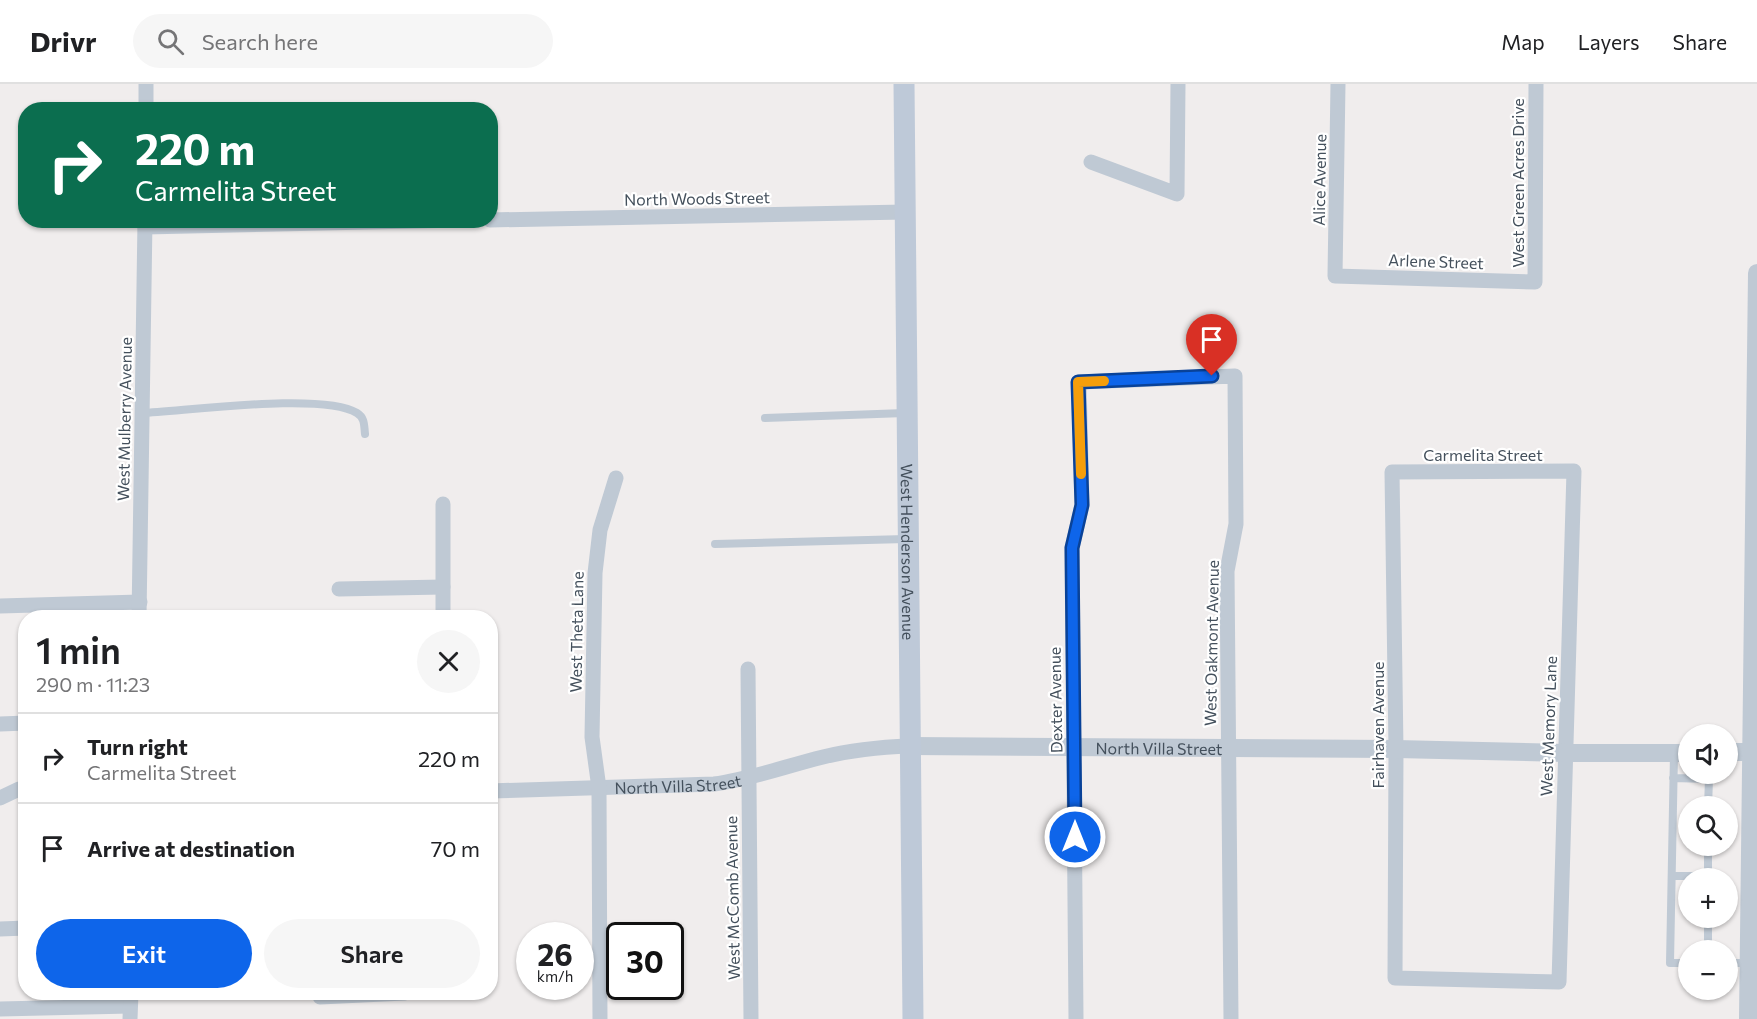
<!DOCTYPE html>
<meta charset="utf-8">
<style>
body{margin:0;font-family:Commissioner,sans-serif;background:#f6f6f6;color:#202124;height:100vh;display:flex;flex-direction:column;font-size:22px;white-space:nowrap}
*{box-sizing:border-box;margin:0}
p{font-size:20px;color:#757577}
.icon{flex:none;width:33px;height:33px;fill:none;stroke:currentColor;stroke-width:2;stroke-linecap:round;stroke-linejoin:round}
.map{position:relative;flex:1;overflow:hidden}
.panel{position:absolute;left:18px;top:526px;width:480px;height:390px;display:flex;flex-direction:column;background:#fff;border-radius:24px;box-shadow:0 2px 4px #0004}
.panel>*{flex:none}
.hud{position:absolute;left:18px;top:18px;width:480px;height:126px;border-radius:24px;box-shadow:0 2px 4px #0004;background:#0b6e4f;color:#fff;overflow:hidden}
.controls{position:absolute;left:1678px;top:640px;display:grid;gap:12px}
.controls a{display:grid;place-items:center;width:60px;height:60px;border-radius:50%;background:#fff;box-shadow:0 2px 4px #0004;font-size:30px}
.speed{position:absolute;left:516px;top:838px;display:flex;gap:12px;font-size:30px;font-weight:700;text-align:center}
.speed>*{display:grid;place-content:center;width:78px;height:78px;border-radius:50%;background:#fff;box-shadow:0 2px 4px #0004;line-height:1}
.speed small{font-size:15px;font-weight:400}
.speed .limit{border:3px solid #111;border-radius:9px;background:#fff;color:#111}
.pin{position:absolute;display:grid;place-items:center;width:51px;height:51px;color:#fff;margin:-62px -26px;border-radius:50% 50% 50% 0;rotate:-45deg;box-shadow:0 0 6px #0007}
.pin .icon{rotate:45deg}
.me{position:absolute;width:66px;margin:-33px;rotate:0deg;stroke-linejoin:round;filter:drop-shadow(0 0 4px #0008)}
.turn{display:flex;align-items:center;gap:21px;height:126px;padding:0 18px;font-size:27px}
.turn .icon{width:78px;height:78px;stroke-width:2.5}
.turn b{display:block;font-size:42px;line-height:51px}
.round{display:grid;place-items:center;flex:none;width:63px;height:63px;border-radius:32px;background:#f6f6f6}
.headline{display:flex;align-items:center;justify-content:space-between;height:102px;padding:0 18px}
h1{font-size:36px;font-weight:600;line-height:45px}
.cta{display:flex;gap:12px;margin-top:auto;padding:12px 18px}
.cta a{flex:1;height:69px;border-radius:36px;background:#0e65ea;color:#fff;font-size:24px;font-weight:600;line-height:69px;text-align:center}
.cta a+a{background:#f6f6f6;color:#202124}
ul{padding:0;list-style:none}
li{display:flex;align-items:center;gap:18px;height:90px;padding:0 18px;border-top:2px solid #e0e0e0}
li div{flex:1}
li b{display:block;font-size:22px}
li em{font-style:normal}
header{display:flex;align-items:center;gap:36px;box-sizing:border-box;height:84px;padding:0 30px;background:#fff;border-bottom:2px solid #e0e0e0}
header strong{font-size:28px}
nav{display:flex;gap:33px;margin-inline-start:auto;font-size:21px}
.search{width:420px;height:54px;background:#f6f6f6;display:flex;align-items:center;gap:15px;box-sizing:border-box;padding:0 21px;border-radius:33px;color:#757577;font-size:22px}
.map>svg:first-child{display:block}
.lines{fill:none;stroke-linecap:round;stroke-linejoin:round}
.service{stroke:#bfc9d4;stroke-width:8}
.minor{stroke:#bfc9d4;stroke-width:15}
.tertiary{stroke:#bfc9d4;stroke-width:18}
.secondary{stroke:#bec9d8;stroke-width:21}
.route-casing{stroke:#094298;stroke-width:15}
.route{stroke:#0e65ea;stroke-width:10}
.slow{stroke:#f59e0b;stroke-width:10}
.labels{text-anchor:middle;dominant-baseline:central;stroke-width:4.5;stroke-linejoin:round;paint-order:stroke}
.street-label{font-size:16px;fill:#44505c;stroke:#fff}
</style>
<header>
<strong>Drivr</strong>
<div class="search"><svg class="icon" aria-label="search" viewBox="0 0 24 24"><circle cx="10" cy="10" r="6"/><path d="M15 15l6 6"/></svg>Search here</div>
<nav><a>Map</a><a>Layers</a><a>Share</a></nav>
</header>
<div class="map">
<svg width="1757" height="935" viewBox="0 0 1757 935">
<rect width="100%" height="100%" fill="#f0eded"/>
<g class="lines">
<path class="service" d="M142,329C187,327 323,308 357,329C365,334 364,341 365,350
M765,334L905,329
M715,460L906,455
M1674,670L1670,879H1689
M1673,694L1709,695L1708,723
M1672,792H1708
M1708,795V762
M1708,867V834
M1728,879H1747"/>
<g class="minor">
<path d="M1338,0L1335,192L1535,198L1536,0"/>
<path d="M146,26V0"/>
<path d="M1091,78L1177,110L1178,0"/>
<path d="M490,136L905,128"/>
<path d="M145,143L460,136"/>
<path d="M1574,387L1559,898L1395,894L1396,665L1392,388Z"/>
<path d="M339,505L443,503"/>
<path d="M0,522L140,518"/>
<path d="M139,534L145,136"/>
<path d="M443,534V420"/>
<path d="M748,585L751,935"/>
<path d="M0,640L26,639"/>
<path id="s1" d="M490,707L714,700C752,695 786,682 823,673C851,666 881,663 910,662"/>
<path d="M0,714L19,705H26"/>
<path d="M0,845L26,844"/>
<path d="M320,913L405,909"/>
<path d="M0,925L130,922"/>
<path d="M130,935L131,909"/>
<path d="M600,935L599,704L592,653L595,489L600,446L616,394"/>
<path d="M1076,935L1072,464L1082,421L1079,298L1235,292L1236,440L1227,487L1231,935"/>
</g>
<g class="tertiary">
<path id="s2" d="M910,662L1396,665L1565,669H1689"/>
<path d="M1728,668H1757"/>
<path d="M1748,935L1757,189"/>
</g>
<path class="secondary" id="s3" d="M904,0L913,935"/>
</g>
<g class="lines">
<g class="route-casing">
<path id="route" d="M1075,753L1072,464L1082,421L1078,298L1212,292"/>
</g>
<use href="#route" class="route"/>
<path class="slow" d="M1081,390L1078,298L1104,297"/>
</g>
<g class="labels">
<g class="street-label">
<text transform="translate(1319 96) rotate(-89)">Alice Avenue</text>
<text transform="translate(1517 99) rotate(-90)">West Green Acres Drive</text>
<text transform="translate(697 114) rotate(-1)">North Woods Street</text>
<text transform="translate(1436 177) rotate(2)">Arlene Street</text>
<text transform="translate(124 335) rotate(-89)">West Mulberry Avenue</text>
<text x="1483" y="370">Carmelita Street</text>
<text stroke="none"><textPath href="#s3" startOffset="468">West Henderson Avenue</textPath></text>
<text transform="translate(576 548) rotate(-89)">West Theta Lane</text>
<text transform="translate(1211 559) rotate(-89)">West Oakmont Avenue</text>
<text transform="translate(1055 616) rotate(-91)">Dexter Avenue</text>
<text transform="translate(1377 641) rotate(-90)">Fairhaven Avenue</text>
<text transform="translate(1548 642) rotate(-88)">West Memory Lane</text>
<text stroke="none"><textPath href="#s2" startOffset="249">North Villa Street</textPath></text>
<text stroke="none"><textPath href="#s1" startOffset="188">North Villa Street</textPath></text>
<text transform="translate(732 814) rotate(-91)">West McComb Avenue</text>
</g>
</g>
</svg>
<div class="controls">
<a><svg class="icon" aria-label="sound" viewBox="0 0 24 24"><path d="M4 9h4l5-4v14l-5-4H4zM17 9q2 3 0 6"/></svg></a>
<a><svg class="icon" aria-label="search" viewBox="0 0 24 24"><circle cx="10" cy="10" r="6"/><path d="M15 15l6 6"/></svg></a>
<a>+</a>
<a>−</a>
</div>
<div class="speed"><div>26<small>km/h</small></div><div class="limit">30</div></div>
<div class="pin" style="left:1212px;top:292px;background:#d93025"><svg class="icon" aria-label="arrive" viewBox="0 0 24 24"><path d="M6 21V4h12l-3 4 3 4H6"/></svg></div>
<svg class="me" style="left:1075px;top:753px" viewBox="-20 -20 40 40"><circle r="17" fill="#0e65ea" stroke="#fff" stroke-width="3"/><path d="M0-11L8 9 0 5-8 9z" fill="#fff"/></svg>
<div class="hud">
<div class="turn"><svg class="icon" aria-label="right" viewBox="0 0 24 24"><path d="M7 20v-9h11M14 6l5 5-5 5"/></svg><div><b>220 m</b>Carmelita Street</div></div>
</div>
<section class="panel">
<div class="headline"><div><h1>1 min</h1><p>290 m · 11:23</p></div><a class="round"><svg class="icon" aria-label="close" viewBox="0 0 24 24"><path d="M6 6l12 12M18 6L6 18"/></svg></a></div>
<ul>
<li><svg class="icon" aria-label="right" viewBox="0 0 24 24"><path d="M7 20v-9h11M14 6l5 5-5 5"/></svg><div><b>Turn right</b><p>Carmelita Street</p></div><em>220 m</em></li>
<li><svg class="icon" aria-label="arrive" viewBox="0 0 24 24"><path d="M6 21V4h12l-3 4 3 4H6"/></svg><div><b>Arrive at destination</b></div><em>70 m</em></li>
</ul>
<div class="cta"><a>Exit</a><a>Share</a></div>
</section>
</div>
